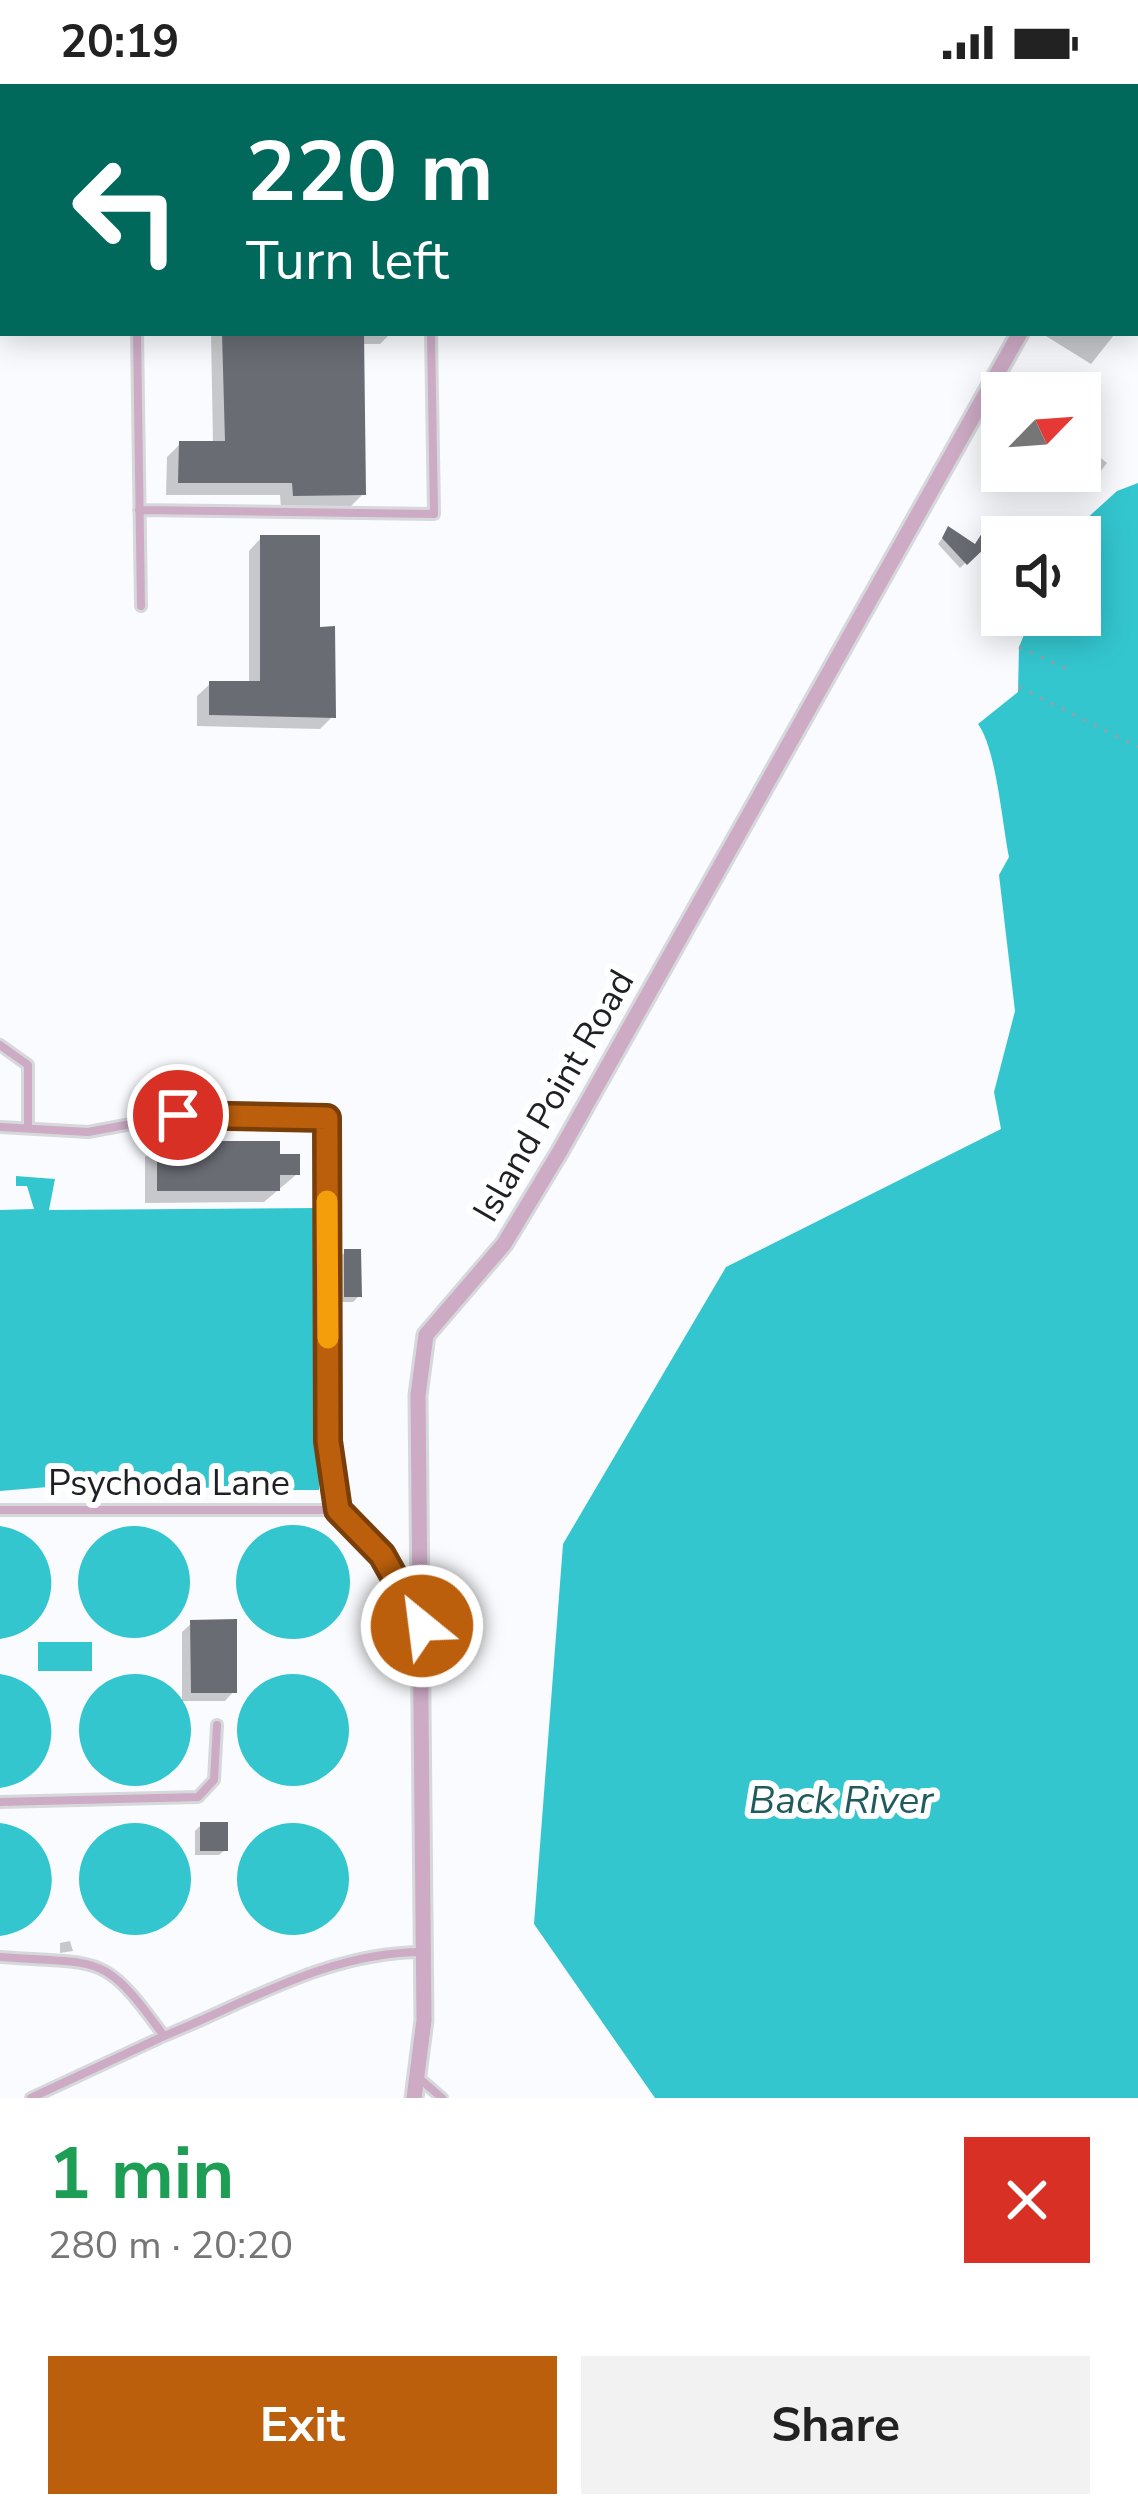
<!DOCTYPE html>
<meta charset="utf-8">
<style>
body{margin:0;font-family:"Nunito Sans",sans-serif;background:#f2f2f2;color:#222;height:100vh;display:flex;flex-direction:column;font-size:45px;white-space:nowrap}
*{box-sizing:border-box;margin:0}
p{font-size:39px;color:#767676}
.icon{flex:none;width:66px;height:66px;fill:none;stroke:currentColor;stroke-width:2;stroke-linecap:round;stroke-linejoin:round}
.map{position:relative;height:2014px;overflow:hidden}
.side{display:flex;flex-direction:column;background:#fff;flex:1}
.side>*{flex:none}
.banner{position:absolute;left:0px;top:0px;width:1140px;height:252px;box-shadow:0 6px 30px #0003;background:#00695c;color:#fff;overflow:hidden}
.needle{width:78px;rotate:65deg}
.buttons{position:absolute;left:981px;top:288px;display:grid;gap:24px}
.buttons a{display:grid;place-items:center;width:120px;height:120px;border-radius:0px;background:#fff;box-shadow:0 6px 30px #0003;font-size:60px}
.pin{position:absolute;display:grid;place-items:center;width:102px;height:102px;color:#fff;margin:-51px;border:6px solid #fff;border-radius:50%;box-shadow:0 3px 12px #0007}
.me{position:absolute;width:132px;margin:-66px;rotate:331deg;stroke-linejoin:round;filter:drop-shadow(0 0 9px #0008)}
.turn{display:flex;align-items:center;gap:42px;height:252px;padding:0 48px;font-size:54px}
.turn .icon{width:156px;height:156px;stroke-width:2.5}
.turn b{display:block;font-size:84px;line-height:102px}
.round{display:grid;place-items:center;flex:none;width:126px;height:126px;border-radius:0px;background:#f2f2f2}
.head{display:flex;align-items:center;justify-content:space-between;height:204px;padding:0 48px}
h1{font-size:72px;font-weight:700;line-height:90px;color:#1e9e55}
.action{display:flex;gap:24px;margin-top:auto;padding:24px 48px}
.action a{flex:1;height:138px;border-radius:0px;background:#bb5f0c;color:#fff;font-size:48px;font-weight:700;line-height:138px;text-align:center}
.action a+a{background:#f2f2f2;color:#222}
.status{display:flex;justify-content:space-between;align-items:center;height:84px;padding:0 60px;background:#fff;direction:ltr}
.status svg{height:33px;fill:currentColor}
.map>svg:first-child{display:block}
.water{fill:#34c6cf}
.shadow{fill:#0003}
.building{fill:#6a6c74}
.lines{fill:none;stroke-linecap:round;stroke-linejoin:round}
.service-casing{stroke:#d6d8db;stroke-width:14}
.minor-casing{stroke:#d6d8db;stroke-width:21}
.path{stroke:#9d9ea2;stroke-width:3;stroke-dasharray:3 9;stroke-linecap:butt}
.service{stroke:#cdabc5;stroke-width:8}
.minor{stroke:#cdabc5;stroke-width:15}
.route-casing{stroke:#7a3e08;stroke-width:30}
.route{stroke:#bb5f0c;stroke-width:21}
.slow{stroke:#f59e0b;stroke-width:21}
.labels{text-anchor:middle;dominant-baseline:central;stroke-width:12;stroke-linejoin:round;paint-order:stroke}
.street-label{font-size:36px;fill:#1f2024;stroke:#fff}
.water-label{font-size:39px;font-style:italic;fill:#215b5e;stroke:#fff}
</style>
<div class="status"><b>20:19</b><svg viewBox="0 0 49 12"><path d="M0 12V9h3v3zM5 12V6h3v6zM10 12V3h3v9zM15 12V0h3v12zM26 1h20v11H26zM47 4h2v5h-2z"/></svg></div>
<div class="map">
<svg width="1138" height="2014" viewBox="0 0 1138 2014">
<rect width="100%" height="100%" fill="#f9fbfe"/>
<path class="water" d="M1138,399V2014H655L534,1840L563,1460L726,1183L1001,1045L994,1008L1015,927L999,791L1009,773C1002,738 996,664 978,640L1018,608L1019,563L1032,531H1080V453H1070L1073,447L1117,407Z
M16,1092L55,1095L49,1126L318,1124L319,1406H274V1399L189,1405L188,1399L97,1406L96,1399L0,1407V1126L34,1125L27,1102H16Z
M236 1498a57 57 0 1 1 114 0a57 57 0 1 1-114 0Z
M0,1442C68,1452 69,1545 0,1555Z
M78 1498a56 56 0 1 1 112 0a56 56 0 1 1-112 0Z
M38,1558H92V1587H38Z
M79 1646a56 56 0 1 1 112 0a56 56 0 1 1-112 0Z
M237 1646a56 56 0 1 1 112 0a56 56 0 1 1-112 0Z
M0,1590C68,1600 69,1694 0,1704Z
M79 1795a56 56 0 1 1 112 0a56 56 0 1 1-112 0Z
M237 1795a56 56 0 1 1 112 0a56 56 0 1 1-112 0Z
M0,1739C69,1748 69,1843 0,1852Z"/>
<path class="shadow" d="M211,249H391L380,260H361L363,410L350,423L281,424L280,411H166L167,373L180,360H213Z
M1041,249H1112L1114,251L1091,280Z
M1084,360L1107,379L1093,397L1076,387Z
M948,446L974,463L1002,453V468L997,473L982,463L960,484L938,460Z
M261,454L317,546L333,632L320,645L197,642V612L210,600H249V467Z
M158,1060L277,1073L297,1090L264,1118L145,1119V1073Z
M345,1168L359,1212L353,1218H340L339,1174Z
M192,1539L234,1607L225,1617H182V1548Z
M201,1741L225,1766L219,1771H195V1747Z
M70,1857L73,1867L60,1869V1859Z"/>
<path class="building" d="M222,249H364L366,411L293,412L292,399H178L179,357H225Z
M991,435L1019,453H1002V468L989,460L967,481L942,454L948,442L975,460Z
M260,451H320V543L335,542L336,634L209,631V597H260Z
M157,1057H280V1070H300V1091H280V1107H157Z
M344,1165H361L362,1213H344Z
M237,1535V1609H191L190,1536Z
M200,1738H228V1767H200Z"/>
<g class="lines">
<g class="service-casing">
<path id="service" d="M355,0L365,3
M144,3V0
M235,3V0
M137,249L141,522
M139,426L434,430L431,249
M0,961L28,981V1042
M0,1043L88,1048L179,1031L327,1034L328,1357L338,1426L382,1471L417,1534
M0,1426H338
M0,1718L198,1713L214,1696L217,1641
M0,1873C102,1881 102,1866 164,1952C250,1917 329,1868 423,1868
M420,1995L442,2014
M31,2014L164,1952"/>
</g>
<g class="minor-casing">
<path id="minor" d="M62,0V3
M1137,54L1138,53
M0,142L3,141
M414,2014L424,1936L418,1311L426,1251L504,1160L559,1069L1020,249"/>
</g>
<path class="path" d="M319,0V3
M1019,563L1067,585
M1019,603L1138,663"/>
<use href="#service" class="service"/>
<use href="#minor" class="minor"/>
</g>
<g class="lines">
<g class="route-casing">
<path id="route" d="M178,1031L327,1034L328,1357L338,1426L382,1471L422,1542"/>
</g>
<use href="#route" class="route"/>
<path class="slow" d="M327,1117L328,1254"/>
</g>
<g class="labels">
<g class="street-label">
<text transform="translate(554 1012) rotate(-60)">Island Point Road</text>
<text x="169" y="1399">Psychoda Lane</text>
</g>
<g class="water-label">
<text x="841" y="1716">Back River</text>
</g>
</g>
</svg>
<div class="buttons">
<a><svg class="needle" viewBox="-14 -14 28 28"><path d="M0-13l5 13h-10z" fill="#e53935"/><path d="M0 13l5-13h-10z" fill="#767676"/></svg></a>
<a><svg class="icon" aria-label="sound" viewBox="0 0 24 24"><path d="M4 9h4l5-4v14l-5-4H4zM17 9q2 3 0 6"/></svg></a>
</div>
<div class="pin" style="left:178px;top:1031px;background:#d93025"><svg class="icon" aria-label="arrive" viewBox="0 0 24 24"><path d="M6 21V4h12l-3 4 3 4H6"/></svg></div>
<svg class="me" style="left:422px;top:1542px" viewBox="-20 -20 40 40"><circle r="17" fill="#bb5f0c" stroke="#fff" stroke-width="3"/><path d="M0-11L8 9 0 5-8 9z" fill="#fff"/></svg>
<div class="banner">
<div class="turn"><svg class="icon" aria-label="left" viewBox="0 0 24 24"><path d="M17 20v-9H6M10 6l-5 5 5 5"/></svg><div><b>220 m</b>Turn left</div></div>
</div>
</div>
<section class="side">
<div class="head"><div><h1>1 min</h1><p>280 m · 20:20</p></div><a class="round" style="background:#d93025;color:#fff"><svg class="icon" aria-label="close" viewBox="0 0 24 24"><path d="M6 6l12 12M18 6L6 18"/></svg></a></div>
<div class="action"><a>Exit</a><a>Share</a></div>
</section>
